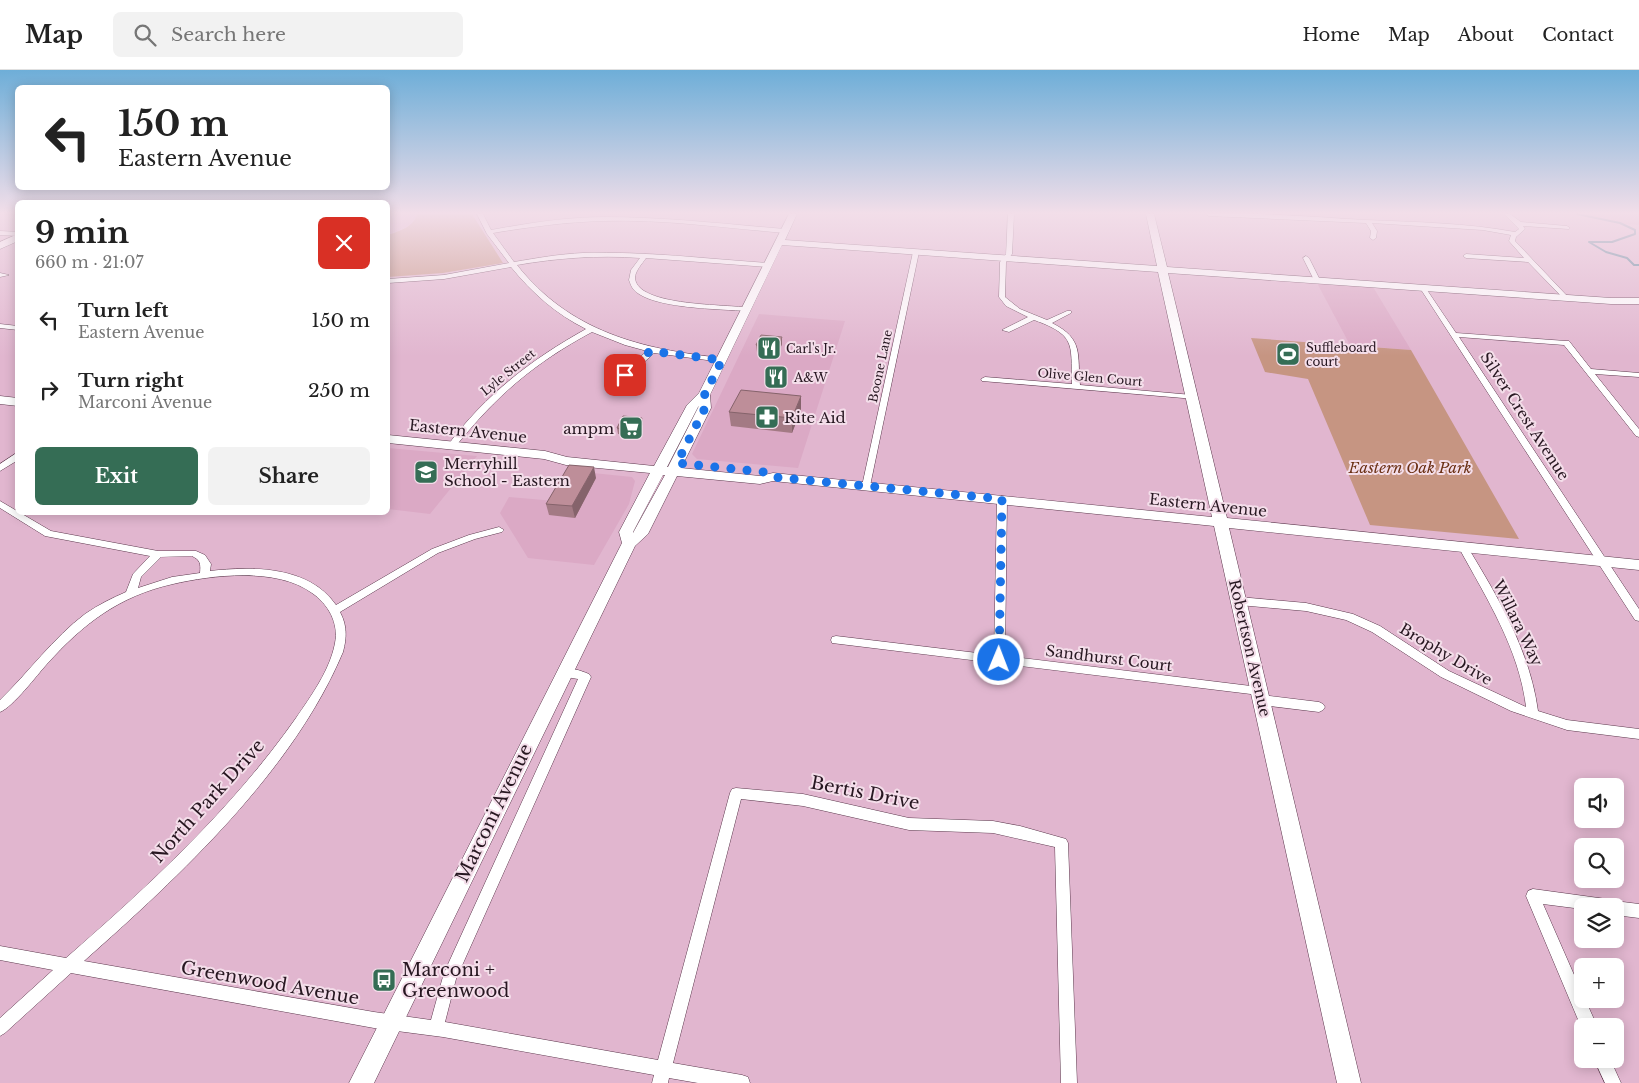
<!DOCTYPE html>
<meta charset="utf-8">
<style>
body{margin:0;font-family:"Libre Baskerville",serif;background:#f2f2f2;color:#222;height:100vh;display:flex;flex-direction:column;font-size:19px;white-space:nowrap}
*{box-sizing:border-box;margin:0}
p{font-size:16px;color:#767676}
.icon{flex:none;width:28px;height:28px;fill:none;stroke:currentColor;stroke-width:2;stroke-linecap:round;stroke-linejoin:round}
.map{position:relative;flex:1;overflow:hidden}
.side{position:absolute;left:15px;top:130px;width:375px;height:315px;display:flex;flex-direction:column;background:#fff;border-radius:8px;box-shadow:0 2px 12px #0003}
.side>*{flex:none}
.guide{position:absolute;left:15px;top:15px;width:375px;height:105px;border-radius:8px;box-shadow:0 2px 12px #0003;background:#fff;color:#222;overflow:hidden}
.buttons{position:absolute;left:1574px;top:708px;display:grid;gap:10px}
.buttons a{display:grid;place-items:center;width:50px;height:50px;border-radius:8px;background:#fff;box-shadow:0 2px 12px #0003;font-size:25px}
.pin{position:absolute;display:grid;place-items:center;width:42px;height:42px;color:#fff;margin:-21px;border-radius:10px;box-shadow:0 2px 8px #0006}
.me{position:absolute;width:55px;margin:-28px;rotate:1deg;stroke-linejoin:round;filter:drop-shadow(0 0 4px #0008)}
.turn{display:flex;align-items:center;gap:18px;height:105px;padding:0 20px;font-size:22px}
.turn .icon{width:65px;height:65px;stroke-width:2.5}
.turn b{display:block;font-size:35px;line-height:42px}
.round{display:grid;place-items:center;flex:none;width:52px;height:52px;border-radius:8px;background:#f2f2f2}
.summary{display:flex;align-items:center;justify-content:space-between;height:85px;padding:0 20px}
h1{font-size:30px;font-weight:700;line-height:38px}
.primary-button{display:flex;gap:10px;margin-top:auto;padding:10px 20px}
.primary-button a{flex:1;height:58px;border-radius:8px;background:#356d55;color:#fff;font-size:20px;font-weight:700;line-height:58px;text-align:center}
.primary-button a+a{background:#f2f2f2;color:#222}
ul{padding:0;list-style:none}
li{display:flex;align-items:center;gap:15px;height:70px;padding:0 20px}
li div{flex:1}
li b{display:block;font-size:19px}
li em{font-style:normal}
header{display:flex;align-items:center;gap:30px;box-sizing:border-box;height:70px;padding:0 25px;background:#fff;border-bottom:1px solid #e0e0e0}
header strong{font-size:24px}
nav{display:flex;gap:28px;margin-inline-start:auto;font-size:18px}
.search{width:350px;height:45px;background:#f2f2f2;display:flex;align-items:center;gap:12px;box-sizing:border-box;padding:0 18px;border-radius:8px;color:#767676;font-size:19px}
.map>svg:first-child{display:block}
.built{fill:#dba9c5}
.green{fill:#c69582}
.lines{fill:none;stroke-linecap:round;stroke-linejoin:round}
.stream{stroke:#497a91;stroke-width:2}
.street-casing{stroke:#5c384d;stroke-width:1}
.secondary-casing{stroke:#5c384d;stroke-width:1}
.street{fill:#fff;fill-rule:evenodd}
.secondary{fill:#fff;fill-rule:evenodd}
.wall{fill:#a37a84}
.shaded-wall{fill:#85636b}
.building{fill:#be8e99;stroke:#85636b}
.route{stroke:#1a73e8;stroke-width:9;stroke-dasharray:0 16.2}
.labels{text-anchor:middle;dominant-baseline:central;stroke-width:4;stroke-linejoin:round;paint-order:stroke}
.far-poi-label{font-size:12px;fill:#271721;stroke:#f4deea;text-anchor:start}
.far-street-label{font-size:12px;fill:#271721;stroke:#f4deea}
.street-label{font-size:15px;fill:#271721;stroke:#f4deea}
.poi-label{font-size:15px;fill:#271721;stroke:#f4deea;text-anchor:start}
.park-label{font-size:15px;font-style:italic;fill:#6b3014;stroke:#f4deea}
.near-street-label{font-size:18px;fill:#271721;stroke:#f4deea}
.near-poi-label{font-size:18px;fill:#271721;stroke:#f4deea;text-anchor:start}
</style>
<header>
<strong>Map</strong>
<div class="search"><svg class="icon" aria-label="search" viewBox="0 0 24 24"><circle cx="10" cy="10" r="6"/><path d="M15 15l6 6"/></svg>Search here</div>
<nav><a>Home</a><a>Map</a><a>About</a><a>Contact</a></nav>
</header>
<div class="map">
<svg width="1639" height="1013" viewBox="0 0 1639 1013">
<rect width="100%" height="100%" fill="#e1b6cf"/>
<path class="built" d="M388,144H417L414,151L408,156L388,165Z
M1579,144H1639V155L1619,154Z
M1317,213L1373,217L1411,280L1350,275Z
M759,244L845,251L798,398L697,389L692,384Z
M388,378L477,386L430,444L388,439Z
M573,401L632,407L635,411L629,434L594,495L528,488L500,443L509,427L555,431Z"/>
<path class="green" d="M417,144H472L503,193L443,203L388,207V165C399,161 414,157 417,144Z
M1251,268L1411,280L1519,469L1370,455L1308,309L1265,302Z"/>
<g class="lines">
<path class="stream" d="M1577,144L1620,153L1635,160V164L1612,172H1589L1606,182L1627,188L1634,195H1639"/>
<g class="street-casing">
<path id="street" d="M477,144H483L491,160C529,153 567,147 605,147C665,147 725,154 785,159L788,161L785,163C725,158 663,149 603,151C566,152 529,157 493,163L514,192C537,188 560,184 583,183C645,181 707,189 768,193L771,195L768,197L646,188C642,194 635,201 635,208C637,237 729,234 749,238L750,239L747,241C721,239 652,239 634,220C632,218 630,213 629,210L631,200L640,188C598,185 558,188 517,195C570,262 641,279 722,288L726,290L722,292L654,283L628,307H622V303L647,281L625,275L592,262C534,293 496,326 455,377L452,378L448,375C485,325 532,289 586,259C556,244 532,223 511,197L444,209L388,213V209L444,205L509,193L487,164Z
M1008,144H1014L1012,184L1006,192L1005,227L1020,239L1047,250L1067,241H1071V243L1052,253C1084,269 1077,284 1080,315L1192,325H1195V329L982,311L981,309L985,307L1072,314C1071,303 1073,284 1069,274C1065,261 1045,254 1034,250L1009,262L1002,260L1028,247L1006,236L999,227L1000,192L1006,184Z
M1206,144C1259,142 1313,147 1366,150C1416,152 1466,153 1515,162L1519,159L1504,144H1510L1521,152L1567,156L1570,158L1569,159L1523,156L1525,159L1516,167L1515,171L1569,228L1564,229L1528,192L1466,188L1463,186L1466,184L1524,188L1509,171L1511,165L1483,160L1372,153L1377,161L1376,168L1373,170L1370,168L1371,161L1366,153L1209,146Z
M0,161L18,162V166L0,165Z
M916,180L919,182L870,416L866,419L862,416L913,182Z
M1306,186L1309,188L1320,210L1319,211L1314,210L1303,188Z
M0,203L9,205L0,207Z
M1421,217H1425L1456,263L1566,271H1569L1591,299L1639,303V307L1595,304L1639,359V367L1636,366L1564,275L1459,267L1639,539V551L1635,550L1420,218Z
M0,254L18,256V260L0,258Z
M15,384H18V390L0,401V394Z
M1002,426L1007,429L1005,586L1259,617L1263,618L1265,621L1263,624L1259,625L832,573L831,570L832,567L836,566L994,585L997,429Z
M0,431L51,461L158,481H196L205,485L211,494L210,501C253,496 309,496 336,535L432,479L469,465L499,457L504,460L502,462L475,469L438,483L340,542C347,555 347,567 343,582C293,701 180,806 84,891L374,942L431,950L444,903L578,609L560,606L558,603L560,600C571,597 579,600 589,604L591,607L456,909L445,952L658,990L730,723L732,719L736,718L803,724L909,748L993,751L1020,756L1066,769L1068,773L1077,1013H1061L1055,777L993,763L909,760L803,736L741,729L673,993L742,1005L748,1007L750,1013H698L669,1008L668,1013H652L654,1005L443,967L374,958L71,903L5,963L0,966V948L53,900L0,890V876L66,888C150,815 232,739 296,648C311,626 330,600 335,573C339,553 328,534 312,523C277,497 212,505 173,514C119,526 83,554 47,594C37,605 13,637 0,642V630C29,602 53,568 85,544C98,535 112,528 126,522L133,504L150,486L45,466L0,438ZM192,486C200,490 201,493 200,503L172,507L138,518L141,507L161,487Z
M1464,475L1467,476C1498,527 1530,581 1538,641L1567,650L1639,659V669L1567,660L1511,641L1441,607L1372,562L1346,550L1306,541L1239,535L1234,531L1239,527L1306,533L1353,544L1380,556L1449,601L1526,637C1519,579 1487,529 1459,478Z
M1261,625L1319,632L1323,634L1325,637L1323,640L1319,642L1261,635L1257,633L1255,630L1257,627Z
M1533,819L1606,829L1612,833L1615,831L1639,834V848L1615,845V836H1582V839L1543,834L1582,923V929H1585L1597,956H1582V959L1526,826L1528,821Z
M1594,989H1610L1621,1013H1605Z"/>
</g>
<g class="secondary-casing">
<path id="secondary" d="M789,144H797L785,170L1157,196L1146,144H1154L1167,197L1611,228H1639V234H1611L1168,203L1227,448L1639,490V500L1229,458L1361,1013H1337L1214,456L773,411L760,414L677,406L648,464L635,476L374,1013H349L622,473L619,462L650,403L566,395L544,389L388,373V365L545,381L567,387L654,396L687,335L699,323ZM782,175L1158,202L1212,447L773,403L760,406L681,398L711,338L710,325ZM699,336L668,397H667L698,337ZM663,405H665L633,463V462Z
M18,164V171L0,179V172Z
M0,326L18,328V336L0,334Z"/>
</g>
<use href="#street" class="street"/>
<use href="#secondary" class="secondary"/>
</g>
<path class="wall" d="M782,267V274L778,284L757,282L756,275Z
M801,340L792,363L731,356L729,342Z
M643,354L636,366L618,364L617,358Z
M596,408L575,448L549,445L546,434Z"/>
<path class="shaded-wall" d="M782,267V274L778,284V277Z
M801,326V340L792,363V348Z
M642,348L643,354L636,366L635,360Z
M594,397L596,408L575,448L572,436Z"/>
<path class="building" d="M761,265L782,267L778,277L756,275Z
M741,320L801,326L792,348L729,342Z
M623,346L642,348L635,360L617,358Z
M569,395L594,397L572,436L546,434Z"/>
<linearGradient id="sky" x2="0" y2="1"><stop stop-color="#6eaed8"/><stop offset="0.5" stop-color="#f2dee9"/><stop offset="1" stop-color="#f2dee9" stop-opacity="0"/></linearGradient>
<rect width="1639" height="286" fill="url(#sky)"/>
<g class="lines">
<path class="route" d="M625,305L650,281L722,290L704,326L705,338L677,393L764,402L773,407L1002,429L999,590"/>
</g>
<defs>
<g id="restaurant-square" transform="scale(1.25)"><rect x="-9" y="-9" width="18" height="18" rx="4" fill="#356d55" stroke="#f4deea"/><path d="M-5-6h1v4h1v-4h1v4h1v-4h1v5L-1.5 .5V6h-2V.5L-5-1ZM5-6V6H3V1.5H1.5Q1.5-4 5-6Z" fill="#fff"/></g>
<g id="stadium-square" transform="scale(1.25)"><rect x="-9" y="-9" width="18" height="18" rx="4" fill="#356d55" stroke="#f4deea"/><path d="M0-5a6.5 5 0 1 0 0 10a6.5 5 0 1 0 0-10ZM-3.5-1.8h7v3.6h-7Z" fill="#fff"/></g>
<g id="pharmacy-square" transform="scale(1.25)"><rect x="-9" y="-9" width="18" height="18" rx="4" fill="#356d55" stroke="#f4deea"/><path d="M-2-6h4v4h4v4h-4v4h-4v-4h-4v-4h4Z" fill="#fff"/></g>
<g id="supermarket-square" transform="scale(1.25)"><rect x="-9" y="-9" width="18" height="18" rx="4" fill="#356d55" stroke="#f4deea"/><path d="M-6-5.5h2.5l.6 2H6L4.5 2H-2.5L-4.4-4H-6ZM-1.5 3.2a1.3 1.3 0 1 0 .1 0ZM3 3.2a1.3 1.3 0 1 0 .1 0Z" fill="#fff"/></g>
<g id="school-square" transform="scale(1.25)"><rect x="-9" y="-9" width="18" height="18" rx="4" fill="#356d55" stroke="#f4deea"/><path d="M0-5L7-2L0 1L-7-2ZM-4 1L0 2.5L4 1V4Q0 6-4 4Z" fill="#fff"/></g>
<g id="bus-square" transform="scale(1.25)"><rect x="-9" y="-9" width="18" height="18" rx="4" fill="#356d55" stroke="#f4deea"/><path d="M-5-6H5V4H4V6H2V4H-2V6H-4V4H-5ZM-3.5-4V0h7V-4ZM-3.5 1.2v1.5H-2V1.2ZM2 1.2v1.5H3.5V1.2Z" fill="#fff"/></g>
</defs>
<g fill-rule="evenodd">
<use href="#restaurant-square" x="769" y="278"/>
<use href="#stadium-square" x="1288" y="284"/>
<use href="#restaurant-square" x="776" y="307"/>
<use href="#pharmacy-square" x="767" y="347"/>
<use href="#supermarket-square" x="631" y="358"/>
<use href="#school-square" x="426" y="402"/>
<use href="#bus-square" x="384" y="910"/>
</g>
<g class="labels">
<g class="far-poi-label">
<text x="1306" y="277">Suffleboard<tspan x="1306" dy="14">court</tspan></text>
<text x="786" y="278">Carl's Jr.</text>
<text x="794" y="307">A&amp;W</text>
</g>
<g class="far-street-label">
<text transform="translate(880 296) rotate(-78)">Boone Lane</text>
<text transform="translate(508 302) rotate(-39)">Lyle Street</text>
<text transform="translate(1090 307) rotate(5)">Olive Glen Court</text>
</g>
<g class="street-label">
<text transform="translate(1525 346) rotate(57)">Silver Crest Avenue</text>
<text transform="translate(468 361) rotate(6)">Eastern Avenue</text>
<text transform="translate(1208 435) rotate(6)">Eastern Avenue</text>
<text transform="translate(1518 553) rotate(64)">Willara Way</text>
<text transform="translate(1250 578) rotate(77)">Robertson Avenue</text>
<text transform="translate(1446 584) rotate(31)">Brophy Drive</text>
<text transform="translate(1109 588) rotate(7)">Sandhurst Court</text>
</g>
<g class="poi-label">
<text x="784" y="347">Rite Aid</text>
<text x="614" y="358" text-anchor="end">ampm</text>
<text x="444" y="393">Merryhill<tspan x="444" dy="17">School - Eastern</tspan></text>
</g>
<g class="park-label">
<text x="1410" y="397">Eastern Oak Park</text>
</g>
<g class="near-street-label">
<text transform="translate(865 723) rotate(11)">Bertis Drive</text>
<text transform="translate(208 731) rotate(-48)">North Park Drive</text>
<text transform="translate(494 743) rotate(-64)">Marconi Avenue</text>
<text transform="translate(270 913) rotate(10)">Greenwood Avenue</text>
</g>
<g class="near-poi-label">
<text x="402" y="900">Marconi +<tspan x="402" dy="21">Greenwood</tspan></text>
</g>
</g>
</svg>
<div class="buttons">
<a><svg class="icon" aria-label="sound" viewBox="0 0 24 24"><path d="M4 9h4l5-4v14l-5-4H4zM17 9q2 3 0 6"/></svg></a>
<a><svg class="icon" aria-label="search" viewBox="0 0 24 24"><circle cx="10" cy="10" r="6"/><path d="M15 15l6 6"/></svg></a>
<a><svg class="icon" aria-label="layers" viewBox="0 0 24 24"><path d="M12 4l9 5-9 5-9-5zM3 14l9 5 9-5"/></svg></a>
<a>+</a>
<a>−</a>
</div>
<div class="pin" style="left:625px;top:305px;background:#d93025"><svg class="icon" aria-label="arrive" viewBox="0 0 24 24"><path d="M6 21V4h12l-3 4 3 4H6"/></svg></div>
<svg class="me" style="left:999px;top:590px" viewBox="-20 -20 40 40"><circle r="17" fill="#1a73e8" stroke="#fff" stroke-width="3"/><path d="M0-11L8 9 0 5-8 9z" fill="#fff"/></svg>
<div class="guide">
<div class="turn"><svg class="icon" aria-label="left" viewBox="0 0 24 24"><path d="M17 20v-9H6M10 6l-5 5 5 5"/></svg><div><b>150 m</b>Eastern Avenue</div></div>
</div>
<section class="side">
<div class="summary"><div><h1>9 min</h1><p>660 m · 21:07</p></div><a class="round" style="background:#d93025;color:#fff"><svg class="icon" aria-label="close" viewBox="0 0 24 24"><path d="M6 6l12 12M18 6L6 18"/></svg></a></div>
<ul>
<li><svg class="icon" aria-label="left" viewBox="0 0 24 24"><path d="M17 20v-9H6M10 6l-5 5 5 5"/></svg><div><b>Turn left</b><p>Eastern Avenue</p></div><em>150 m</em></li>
<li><svg class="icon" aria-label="right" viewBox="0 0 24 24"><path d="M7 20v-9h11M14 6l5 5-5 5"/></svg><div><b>Turn right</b><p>Marconi Avenue</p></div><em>250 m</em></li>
</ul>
<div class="primary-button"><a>Exit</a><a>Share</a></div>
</section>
</div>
